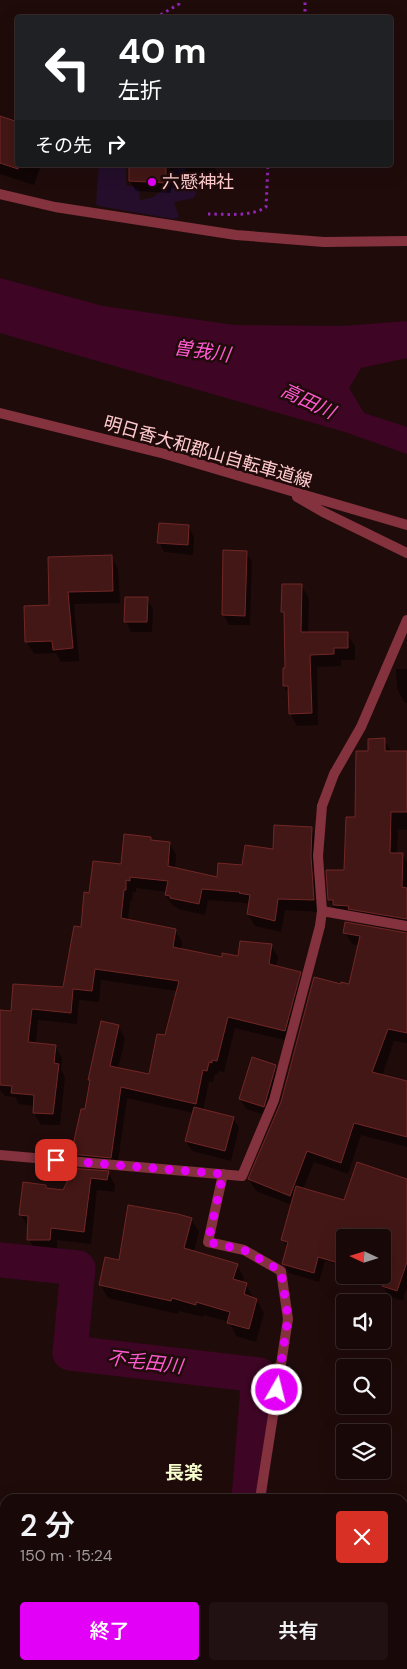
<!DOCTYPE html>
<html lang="ja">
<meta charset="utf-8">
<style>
body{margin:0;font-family:"DM Sans","Noto Sans JP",sans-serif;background:#211112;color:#f1f3f6;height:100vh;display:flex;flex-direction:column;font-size:19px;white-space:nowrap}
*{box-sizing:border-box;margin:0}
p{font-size:16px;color:#9f9a9c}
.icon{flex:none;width:28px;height:28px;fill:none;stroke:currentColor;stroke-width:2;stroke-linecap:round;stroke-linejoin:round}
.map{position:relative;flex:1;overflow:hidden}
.sheet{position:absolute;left:0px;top:1494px;width:408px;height:176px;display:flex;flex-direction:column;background:#180808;border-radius:15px 15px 0 0;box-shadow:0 5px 20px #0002,0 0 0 1px #362929}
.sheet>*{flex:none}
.hud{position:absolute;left:15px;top:15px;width:378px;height:152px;border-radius:5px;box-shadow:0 5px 20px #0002,0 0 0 1px #362929;background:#202124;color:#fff;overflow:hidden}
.needle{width:32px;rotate:274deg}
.controls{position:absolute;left:336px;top:1229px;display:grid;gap:10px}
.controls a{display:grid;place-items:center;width:55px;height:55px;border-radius:5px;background:#180808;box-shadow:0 5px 20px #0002,0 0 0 1px #362929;font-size:25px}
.pin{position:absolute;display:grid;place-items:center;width:42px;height:42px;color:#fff;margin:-21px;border-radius:10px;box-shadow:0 2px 8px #0006}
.me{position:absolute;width:55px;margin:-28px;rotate:8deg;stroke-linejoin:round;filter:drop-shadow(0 0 4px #0008)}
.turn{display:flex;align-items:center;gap:18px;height:105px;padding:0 20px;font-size:22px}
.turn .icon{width:65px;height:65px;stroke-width:2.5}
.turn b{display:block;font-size:35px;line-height:42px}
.then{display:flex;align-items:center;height:48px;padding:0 20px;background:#0003;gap:10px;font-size:19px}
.round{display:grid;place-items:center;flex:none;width:52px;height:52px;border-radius:5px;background:#211112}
.head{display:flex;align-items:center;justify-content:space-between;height:85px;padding:0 20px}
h1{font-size:30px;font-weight:600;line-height:38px}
.cta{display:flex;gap:10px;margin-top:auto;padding:10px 20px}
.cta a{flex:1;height:58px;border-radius:5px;background:#e200f6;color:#fff;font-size:20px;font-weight:600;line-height:58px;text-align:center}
.cta a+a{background:#211112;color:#f1f3f6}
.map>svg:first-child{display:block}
.green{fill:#240e2b}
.water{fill:#3f0525}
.shadow{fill:#0007}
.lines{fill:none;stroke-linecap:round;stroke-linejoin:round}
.river{stroke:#3f0525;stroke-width:35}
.building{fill:#431716;stroke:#702726}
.path{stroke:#9524b9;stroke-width:3;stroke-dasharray:2.5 4;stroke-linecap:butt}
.minor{stroke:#83323e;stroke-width:10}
.route{stroke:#e200f6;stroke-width:9;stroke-dasharray:0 16.2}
.poi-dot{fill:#e200f6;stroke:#200b0b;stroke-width:2}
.labels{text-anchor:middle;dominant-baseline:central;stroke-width:5;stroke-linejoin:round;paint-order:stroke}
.poi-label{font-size:18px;fill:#ffcbce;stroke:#200b0b;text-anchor:start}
.street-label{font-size:18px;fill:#ffcbce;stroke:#200b0b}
.water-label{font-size:19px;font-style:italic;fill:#ff59d0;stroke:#200b0b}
.neighbourhood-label{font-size:19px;font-weight:bold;fill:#f6ffcd;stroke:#200b0b}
</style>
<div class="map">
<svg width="407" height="1669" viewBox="0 0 407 1669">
<rect width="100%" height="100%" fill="#200b0b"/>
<path class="green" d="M99,165H126V185L139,188L140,200L154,197L167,185L168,172L185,166L186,178L203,177L194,198L174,202L179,217L173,219L99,206L96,204Z"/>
<path class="water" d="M0,278L103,306L234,325L342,326L407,321V358L361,368L349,388L364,413L407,427V454L345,432L0,333Z"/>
<path class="shadow" d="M0,117L18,165H41L34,185L0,174Z
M131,165H213L219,175V185L171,188V193L136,191L130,181Z
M188,526L194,537L193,555L164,552L159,542Z
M246,552L252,562L250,625H229L223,614Z
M111,556L118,569L120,603L74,604L79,661L61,662L56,653L34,654L26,641L50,607Z
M301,585L309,598L308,634H347L355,646V660H341V666L317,667L318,725L297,726L290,713V696L284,686L286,669V617L282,611Z
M147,599L153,609L152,632H131L126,622Z
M396,669H407V703H405L397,689Z
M384,740L392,752L407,753V830L398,829L397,854L403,855L407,862V929L336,912L329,900L345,872L370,752Z
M311,828L318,840L320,912L285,910L281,932L255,926L248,914L250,905L246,903L208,900L205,915L178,909L176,907L173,906L166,895L167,892L136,888V892H133L132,901H130L128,921L175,930L182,942L181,950L223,958L239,957L271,945L278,957L276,967L300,973L307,984L292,1042L235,1028L224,1072L218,1071V1074H215L213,1082L209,1081L203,1111L233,1118L239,1128L231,1161L192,1151L186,1141L193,1113L127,1098L117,1169L79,1166L73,1154L86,1110L91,1082L89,1080L118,1026L125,1038L118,1069L150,1076L166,1037L177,991L101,980L99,1002L79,1000L77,1024L38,1020L36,1044L55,1046L62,1058L61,1070L65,1077L60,1125H41L34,1113V1106L19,1104L15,1097L5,1096L0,1090V1010L12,1012L64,989L91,894L150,838L152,841L169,843L176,854L175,869L218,878L274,851Z
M345,932L407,934V1043L394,1041L382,1076L407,1082V1147L361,1135L348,1174L314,1162L303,1189L345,1202L407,1179V1287L403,1301L389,1296L383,1285L362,1279L360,1275H382V1238H345V1266L325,1261L319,1282L289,1273L284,1263L288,1249L283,1240L292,1205L256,1191L249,1179L342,986L350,985L359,946L352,944Z
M275,1066L281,1076L269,1116L246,1109L240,1099Z
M108,1172L115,1185L114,1192L97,1190L91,1244L57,1240V1252H36L29,1240L28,1227L21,1215L45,1186L47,1189L64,1192L68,1182Z
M191,1219L199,1232L194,1252L237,1265L244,1278L243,1283L246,1284L253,1298L257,1300L264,1313L256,1342L236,1336L229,1322L204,1315L203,1317L179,1311L178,1314L108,1298L100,1284L120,1262Z
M120,1665H193L200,1666L202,1669H120Z"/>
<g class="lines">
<path class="river" d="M0,1260L78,1268L70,1353L259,1375L249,1499
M402,1631L407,1632"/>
</g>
<path class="building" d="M0,116L18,122V169L0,163Z
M129,165H166V183L129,181Z
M159,523L189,525L188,545L157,543Z
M223,550L247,551L245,616L222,615Z
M112,555L113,591L68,592L73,648L53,650L52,641L25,642L24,606L49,605L48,557Z
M282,584H302L301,632H348V648H334V654L310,655L312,713L289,714L288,686H283V668H285L284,612H281Z
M125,597H148L147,622H124Z
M385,738V751H407V812H391L390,853H403L402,887L407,888V919L348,909L349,906L333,905V900H328L326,870H344L346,817H355L356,751H368V739Z
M274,825L312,827L311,856L314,900L278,899L275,921L247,914L250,895L239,893L240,892L202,889L199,904L170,898V896L165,895L168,881L130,877V881L126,880V890H124L121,918L176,929L173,947L222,957V953L238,956L240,941L272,944L269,964L301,972L285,1031L228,1017L217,1061L212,1060V1063L209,1062L207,1071L203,1070L196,1104L121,1087L111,1158L71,1154L81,1109H85L90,1080H88L101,1021L119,1025L110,1066L149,1074L157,1034L165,1035L179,981L95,969L92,991L73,989L71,1013L32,1009L28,1042L56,1045L54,1063L59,1064L53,1114L33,1113L34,1095L11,1093L12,1086L0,1085V1010L11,1011L13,984L63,987L74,926L81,927L84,892L89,893L93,861L121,864L124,834L151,837V840L170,842L168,866L217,877L218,863L242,865L245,845L273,849Z
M345,922L407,933V1033L388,1029L372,1072L407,1081V1137L354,1123L341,1163L307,1151L290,1196L248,1179L281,1102L314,977L341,984V982L349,984L360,936L343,933Z
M252,1057L276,1065L264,1107L239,1099Z
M194,1107L234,1117L225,1151L185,1141Z
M357,1162L407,1179V1262L397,1291L382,1286L384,1278H382V1238H342L335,1262L318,1257L314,1273L282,1264L288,1242L281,1240L296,1186L344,1200Z
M68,1168L109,1171L107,1180L91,1178L84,1232L51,1228L50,1240H27L28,1216L19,1215L23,1182L46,1185V1188L63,1190L67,1182Z
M128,1205L178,1214L192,1218L184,1248L238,1264L233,1279L247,1283L244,1294L257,1299L249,1329L227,1323L230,1312L196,1302V1305L172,1298L171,1301L99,1285L105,1257L119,1260Z"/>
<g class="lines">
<path class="path" d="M155,18L179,4V0
M305,18V0
M208,214C227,214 251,217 266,207L268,165"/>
<path class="minor" d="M0,194L55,207L236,235L324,242L407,241
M0,413L165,454L407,525
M297,497L323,512L407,553
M322,911L407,926
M0,1155L242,1176L274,1100L320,926L322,911L318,856L322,806L334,774L361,727L407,620
M223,1174L208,1242L244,1250L281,1271L288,1319L260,1499
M243,1665V1669"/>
</g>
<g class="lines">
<path class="route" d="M56,1160L223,1174L208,1242L244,1250L281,1271L288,1318L277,1390"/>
</g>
<circle class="poi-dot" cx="152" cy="182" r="5"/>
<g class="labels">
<g class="poi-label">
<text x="162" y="182">六懸神社</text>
</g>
<g class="street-label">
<text transform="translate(208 452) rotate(16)">明日香大和郡山自転車道線</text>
</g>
<g class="water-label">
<text transform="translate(202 351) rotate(8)">曽我川</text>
<text transform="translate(308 401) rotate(25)">高田川</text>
<text transform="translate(145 1362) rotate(7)">不毛田川</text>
</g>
<g class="neighbourhood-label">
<text x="184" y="1472">長楽</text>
</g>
</g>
</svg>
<div class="controls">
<a><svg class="needle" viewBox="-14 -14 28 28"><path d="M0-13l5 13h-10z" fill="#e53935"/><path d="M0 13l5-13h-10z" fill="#9f9a9c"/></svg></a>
<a><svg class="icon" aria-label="sound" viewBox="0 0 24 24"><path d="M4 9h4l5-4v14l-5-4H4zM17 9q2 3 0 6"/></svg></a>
<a><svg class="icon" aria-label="search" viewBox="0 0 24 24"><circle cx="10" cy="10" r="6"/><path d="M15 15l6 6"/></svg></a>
<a><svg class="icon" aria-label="layers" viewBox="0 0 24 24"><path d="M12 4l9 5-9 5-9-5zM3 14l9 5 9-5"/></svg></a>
</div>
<div class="pin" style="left:56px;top:1160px;background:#d93025"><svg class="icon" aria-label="arrive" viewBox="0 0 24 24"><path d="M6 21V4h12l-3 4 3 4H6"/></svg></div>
<svg class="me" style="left:277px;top:1390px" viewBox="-20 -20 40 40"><circle r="17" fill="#e200f6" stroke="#fff" stroke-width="3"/><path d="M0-11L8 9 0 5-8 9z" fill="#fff"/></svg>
<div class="hud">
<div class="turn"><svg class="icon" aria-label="left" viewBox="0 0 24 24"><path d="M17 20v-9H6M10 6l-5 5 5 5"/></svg><div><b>40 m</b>左折</div></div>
<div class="then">その先<svg class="icon" aria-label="right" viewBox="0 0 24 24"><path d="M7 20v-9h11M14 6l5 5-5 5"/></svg></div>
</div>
<section class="sheet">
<div class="head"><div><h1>2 分</h1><p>150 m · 15:24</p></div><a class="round" style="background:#d93025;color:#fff"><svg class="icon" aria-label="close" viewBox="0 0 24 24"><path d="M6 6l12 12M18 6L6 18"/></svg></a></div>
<div class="cta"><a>終了</a><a>共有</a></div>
</section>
</div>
